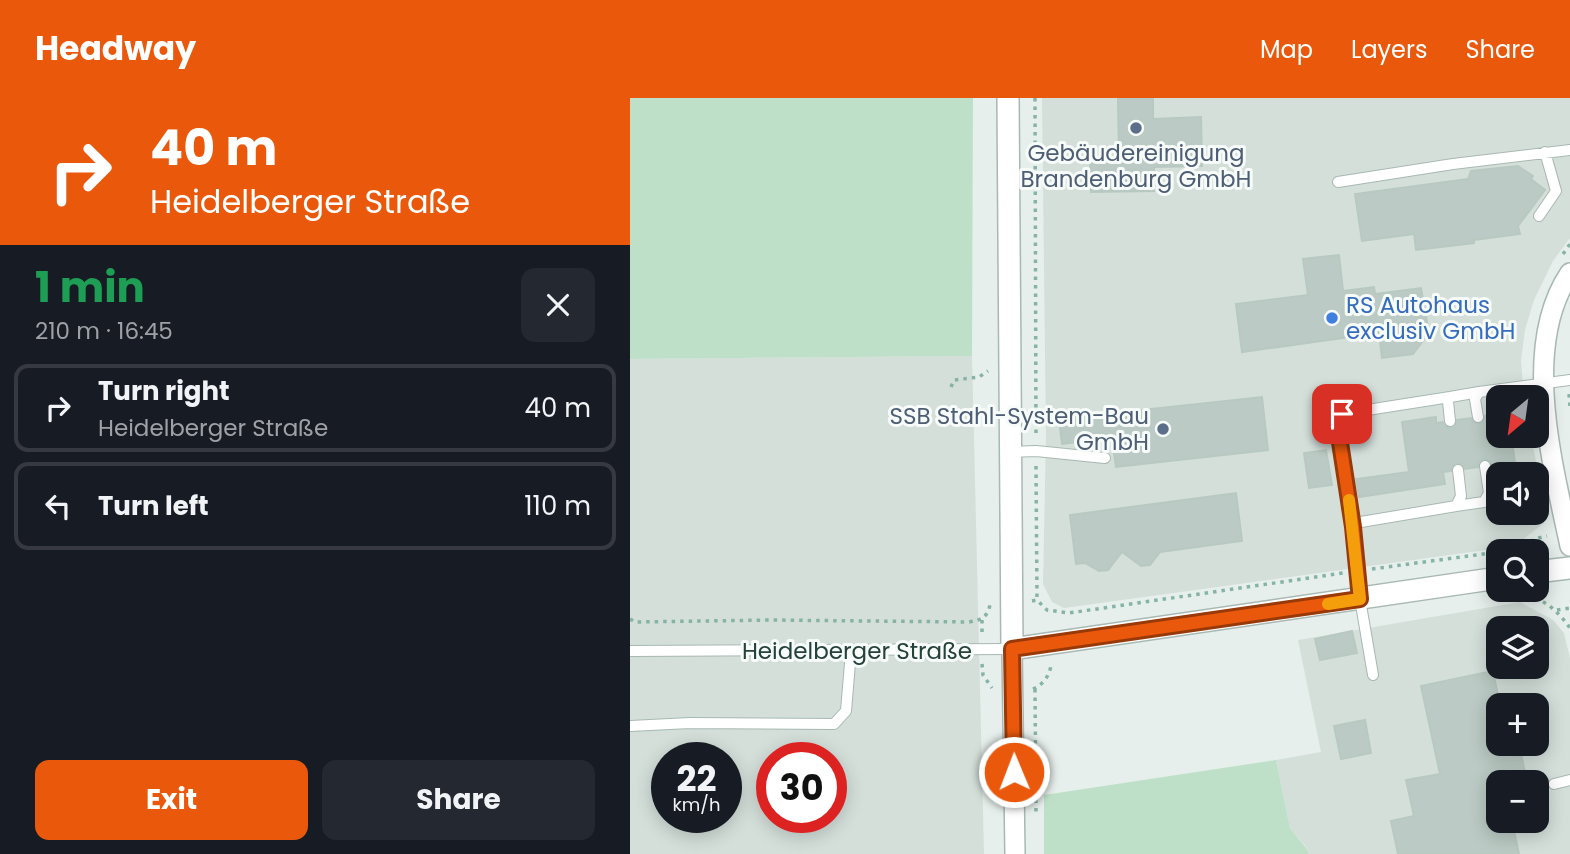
<!DOCTYPE html>
<meta charset="utf-8">
<style>
body{margin:0;font-family:Poppins,sans-serif;background:#242831;color:#f1f3f6;height:100vh;display:flex;flex-direction:column;font-size:26px;white-space:nowrap}
*{box-sizing:border-box;margin:0}
p{font-size:23px;color:#9ea1a6}
.icon{flex:none;width:38px;height:38px;fill:none;stroke:currentColor;stroke-width:2;stroke-linecap:round;stroke-linejoin:round}
.map{position:relative;flex:1;overflow:hidden}
.sheet{display:flex;flex-direction:column;background:#171b24;width:630px}
.sheet>*{flex:none}
.guide{background:#ea580c;color:#fff;overflow:hidden}
.needle{width:46px;rotate:209deg}
.tools{position:absolute;left:856px;top:287px;display:grid;gap:14px}
.tools a{display:grid;place-items:center;width:63px;height:63px;border-radius:14px;background:#171b24;box-shadow:0 4px 18px #0003;font-size:35px}
.speed{position:absolute;left:21px;top:644px;display:flex;gap:14px;font-size:35px;font-weight:700;text-align:center}
.speed>*{display:grid;place-content:center;width:91px;height:91px;border-radius:50%;background:#171b24;box-shadow:0 4px 18px #0003;line-height:1}
.speed small{font-size:18px;font-weight:400}
.speed .limit{border:10px solid #d22;background:#fff;color:#111}
.pin{position:absolute;display:grid;place-items:center;width:60px;height:60px;color:#fff;margin:-30px;border-radius:14px;box-shadow:0 4px 10px #0006}
.me{position:absolute;width:77px;margin:-38px;rotate:359deg;stroke-linejoin:round;filter:drop-shadow(0 0 5px #0008)}
.turn{display:flex;align-items:center;gap:24px;height:147px;padding:0 35px;font-size:32px}
.turn .icon{width:91px;height:91px;stroke-width:2.5}
.turn b{display:block;font-size:49px;line-height:60px}
.round{display:grid;place-items:center;flex:none;width:74px;height:74px;border-radius:14px;background:#242831}
.head{display:flex;align-items:center;justify-content:space-between;height:119px;padding:0 35px}
h1{font-size:42px;font-weight:700;line-height:52px;color:#1e9e55}
.cta{display:flex;gap:14px;margin-top:auto;padding:14px 35px}
.cta a{flex:1;height:80px;border-radius:14px;background:#ea580c;color:#fff;font-size:28px;font-weight:700;line-height:80px;text-align:center}
.cta a+a{background:#242831;color:#f1f3f6}
ul{padding:0;list-style:none}
li{display:flex;align-items:center;gap:21px;height:88px;margin:0 14px 10px;padding:0 21px;border:4px solid #363941;border-radius:14px}
li div{flex:1}
li b{display:block;font-size:26px}
li em{font-style:normal}
header{display:flex;align-items:center;gap:42px;box-sizing:border-box;height:98px;padding:0 35px;background:#ea580c;color:#fff}
header strong{font-size:33px}
nav{display:flex;gap:38px;margin-inline-start:auto;font-size:24px}
main{display:flex;flex:1;min-height:0}
.map>svg:first-child{display:block}
.built{fill:#d4dfda;fill-rule:evenodd}
.green{fill:#bfe0c8}
.building{fill:#bbcac4;stroke:#b8c9c2;stroke-width:2}
.lines{fill:none;stroke-linecap:round;stroke-linejoin:round}
.service-casing{stroke:#a8b8b2;stroke-width:12}
.minor-casing{stroke:#a8b8b2;stroke-width:22}
.tertiary-casing{stroke:#a8b8b2;stroke-width:24}
.path{stroke:#86b3a5;stroke-width:3.5;stroke-dasharray:3.5 5;stroke-linecap:butt}
.service{stroke:#fff;stroke-width:10}
.minor{stroke:#fff;stroke-width:19}
.tertiary{stroke:#fff;stroke-width:21}
.route-casing{stroke:#983908;stroke-width:18}
.route{stroke:#ea580c;stroke-width:12}
.slow{stroke:#f59e0b;stroke-width:12}
.service-dot{fill:#5c6f8a;stroke:#f7fbf9;stroke-width:2.5}
.shop-dot{fill:#3f7fe0;stroke:#f7fbf9;stroke-width:2.5}
.labels{text-anchor:middle;dominant-baseline:central;stroke-width:6;stroke-linejoin:round;paint-order:stroke}
.service-label{font-size:23px;fill:#4e5e75;stroke:#f7fbf9}
.shop-label{font-size:23px;fill:#366cbe;stroke:#f7fbf9;text-anchor:start}
.street-label{font-size:23px;fill:#24423a;stroke:#f7fbf9}
</style>
<header>
<strong>Headway</strong>
<nav><a>Map</a><a>Layers</a><a>Share</a></nav>
</header>
<main>
<section class="sheet">
<div class="guide">
<div class="turn"><svg class="icon" aria-label="right" viewBox="0 0 24 24"><path d="M7 20v-9h11M14 6l5 5-5 5"/></svg><div><b>40 m</b>Heidelberger Straße</div></div>
</div>
<div class="head"><div><h1>1 min</h1><p>210 m · 16:45</p></div><a class="round"><svg class="icon" aria-label="close" viewBox="0 0 24 24"><path d="M6 6l12 12M18 6L6 18"/></svg></a></div>
<ul>
<li><svg class="icon" aria-label="right" viewBox="0 0 24 24"><path d="M7 20v-9h11M14 6l5 5-5 5"/></svg><div><b>Turn right</b><p>Heidelberger Straße</p></div><em>40 m</em></li>
<li><svg class="icon" aria-label="left" viewBox="0 0 24 24"><path d="M17 20v-9H6M10 6l-5 5 5 5"/></svg><div><b>Turn left</b></div><em>110 m</em></li>
</ul>
<div class="cta"><a>Exit</a><a>Share</a></div>
</section>
<div class="map">
<svg width="940" height="756" viewBox="0 0 940 756">
<rect width="100%" height="100%" fill="#e6efeb"/>
<path class="built" d="M412,0H940V140L923,163L904,202L895,232L891,263L894,299H868V338H901L916,413L914,425L885,448L434,510L422,504L413,486L416,339ZM868,376H906V415H868Z
M342,258L354,756H0V261ZM37,660H96V719H37ZM142,660H201V719H142Z
M890,504L923,522L934,535L940,560V756H679L677,750L660,730L646,662L691,654L668,542ZM868,530H906V569H868ZM868,607H906V646H868ZM868,684H906V723H868Z"/>
<path class="green" d="M0,0H343L342,258L0,261Z
M646,662L660,730L677,751L679,756H414V697Z"/>
<path class="building" d="M488,0H523V21L571,19L572,68L524,69V93L461,94L460,61H489Z
M888,68L903,78L901,81L915,92L888,128L890,136L844,142V145L786,152L784,136L732,143L725,96L838,81L841,73Z
M709,157L713,193L744,189L745,196L791,190L799,235L783,256L752,260L749,235L612,254L606,206L678,197L673,161Z
M632,299L638,352L486,369L482,340L432,346L429,321Z
M868,316V338H881L885,364L862,367L860,363L855,361L850,363L848,369L835,371L832,366L826,365L822,368L821,373L813,374L815,386L729,399L726,381L779,374L772,324L806,319V325L813,324L814,328L820,330L825,329L827,322L841,320L843,324L849,326L853,324L855,318Z
M696,352L702,387L679,390L674,355Z
M606,395L612,443L530,454L520,467L511,468L492,454L478,472L469,473L455,465L446,466L440,417Z
M722,533L727,555L690,562L685,541Z
M863,573L870,607H868V646H889L897,684H868V723H882L889,756H768L761,723L784,718L776,682L810,676L791,588Z
M735,622L741,655L711,661L704,628Z"/>
<g class="lines">
<g class="service-casing">
<path id="service" d="M708,84L823,66L940,52
M909,118L926,93L915,54
M848,319L845,301L849,294L940,282
M820,323L818,303L820,299L849,294
M381,354L406,353L475,360
M826,408L854,404L859,395L855,368
M723,429L708,319L712,316L820,299
M0,553L382,551
M743,577L730,501L723,429L725,425L826,408L831,398L828,372
M0,628L60,625L204,626L216,613L221,553
M924,686L940,682"/>
</g>
<g class="minor-casing">
<path id="minor" d="M940,175C890,249 923,367 940,448
M382,551L385,756"/>
</g>
<g class="tertiary-casing">
<path id="tertiary" d="M378,0L382,551L868,480
M906,474L940,470"/>
</g>
<path class="path" d="M405,0L406,339
M933,156L940,146
M321,289L324,282L349,279L358,273
M939,296L940,308
M406,368L407,502
M877,453C894,451 899,441 917,438
M742,471L868,454
M880,498C907,494 925,509 940,530
M402,503L407,502L417,512L439,515L713,475
M927,512L940,510
M0,521L5,524L140,522L339,524C351,522 357,520 360,507
M352,522V537
M352,566L353,577L362,590
M403,591C413,587 421,576 421,565
M405,591L406,715"/>
<use href="#service" class="service"/>
<use href="#minor" class="minor"/>
<use href="#tertiary" class="tertiary"/>
</g>
<g class="lines">
<g class="route-casing">
<path id="route" d="M384,674L382,551L730,501L723,429L707,325L708,319L712,316"/>
</g>
<use href="#route" class="route"/>
<path class="slow" d="M698,506L730,501L719,402"/>
</g>
<g class="service-dot">
<circle cx="506" cy="30" r="7"/>
<circle cx="533" cy="331" r="7"/>
</g>
<circle class="shop-dot" cx="702" cy="220" r="7"/>
<g class="labels">
<g class="service-label">
<text x="506" y="55">Gebäudereinigung<tspan x="506" dy="26">Brandenburg GmbH</tspan></text>
<text x="519" y="318" text-anchor="end">SSB Stahl-System-Bau<tspan x="519" dy="26">GmbH</tspan></text>
</g>
<g class="shop-label">
<text x="716" y="207">RS Autohaus<tspan x="716" dy="26">exclusiv GmbH</tspan></text>
</g>
<g class="street-label">
<text x="227" y="553">Heidelberger Straße</text>
</g>
</g>
</svg>
<div class="tools">
<a><svg class="needle" viewBox="-14 -14 28 28"><path d="M0-13l5 13h-10z" fill="#e53935"/><path d="M0 13l5-13h-10z" fill="#9ea1a6"/></svg></a>
<a><svg class="icon" aria-label="sound" viewBox="0 0 24 24"><path d="M4 9h4l5-4v14l-5-4H4zM17 9q2 3 0 6"/></svg></a>
<a><svg class="icon" aria-label="search" viewBox="0 0 24 24"><circle cx="10" cy="10" r="6"/><path d="M15 15l6 6"/></svg></a>
<a><svg class="icon" aria-label="layers" viewBox="0 0 24 24"><path d="M12 4l9 5-9 5-9-5zM3 14l9 5 9-5"/></svg></a>
<a>+</a>
<a>−</a>
</div>
<div class="speed"><div>22<small>km/h</small></div><div class="limit">30</div></div>
<div class="pin" style="left:712px;top:316px;background:#d93025"><svg class="icon" aria-label="arrive" viewBox="0 0 24 24"><path d="M6 21V4h12l-3 4 3 4H6"/></svg></div>
<svg class="me" style="left:384px;top:674px" viewBox="-20 -20 40 40"><circle r="17" fill="#ea580c" stroke="#fff" stroke-width="3"/><path d="M0-11L8 9 0 5-8 9z" fill="#fff"/></svg>
</div>
</main>
